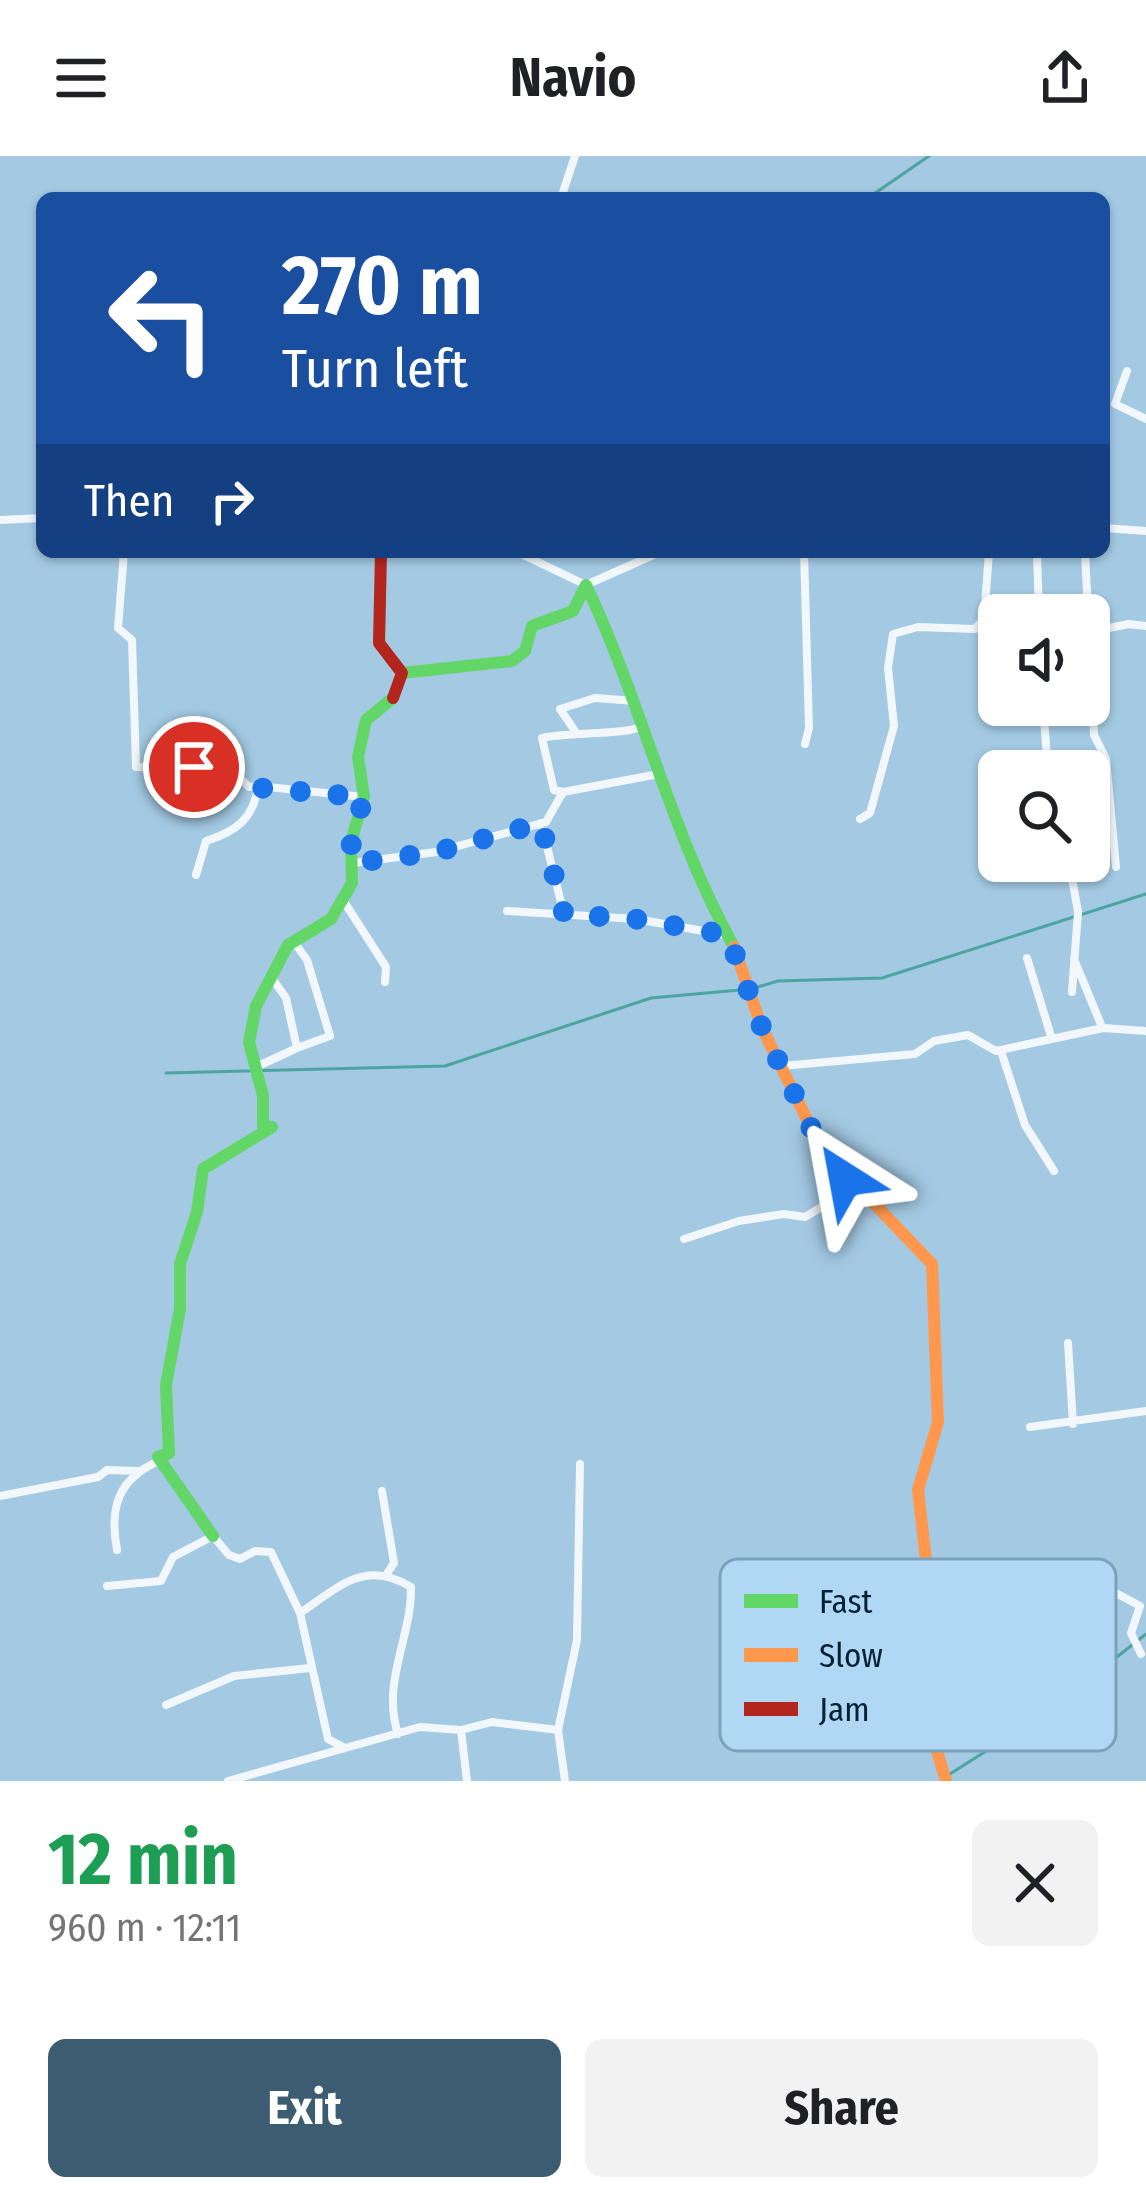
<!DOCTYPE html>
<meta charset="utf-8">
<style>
body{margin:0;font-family:"Fira Sans Condensed",sans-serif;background:#f2f2f2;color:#202124;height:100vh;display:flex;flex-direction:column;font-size:45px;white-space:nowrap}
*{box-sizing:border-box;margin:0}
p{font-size:39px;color:#757577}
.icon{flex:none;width:66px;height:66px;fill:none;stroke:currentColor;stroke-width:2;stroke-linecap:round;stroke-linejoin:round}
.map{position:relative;height:1625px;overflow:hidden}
.details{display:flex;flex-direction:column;background:#fff;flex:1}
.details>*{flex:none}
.hud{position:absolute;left:36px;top:36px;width:1074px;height:366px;border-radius:18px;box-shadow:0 3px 9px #0004;background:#1a4fa0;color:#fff;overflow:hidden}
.controls{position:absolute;left:978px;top:438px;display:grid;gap:24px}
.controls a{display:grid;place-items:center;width:132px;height:132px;border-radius:18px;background:#fff;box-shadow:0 3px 9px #0004;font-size:60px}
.pin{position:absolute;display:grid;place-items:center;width:102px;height:102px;color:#fff;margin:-51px;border:6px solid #fff;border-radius:50%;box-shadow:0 3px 12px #0007}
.me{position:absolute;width:132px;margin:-66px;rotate:326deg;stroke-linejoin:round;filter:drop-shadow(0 0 9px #0008)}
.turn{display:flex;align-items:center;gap:42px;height:252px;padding:0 48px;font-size:54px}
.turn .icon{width:156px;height:156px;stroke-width:2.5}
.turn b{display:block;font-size:84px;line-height:102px}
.then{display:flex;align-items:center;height:114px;padding:0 48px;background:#0003;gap:24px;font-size:45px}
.round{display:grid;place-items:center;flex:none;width:126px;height:126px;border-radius:18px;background:#f2f2f2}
.head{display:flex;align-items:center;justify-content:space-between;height:204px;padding:0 48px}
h1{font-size:72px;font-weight:700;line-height:90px;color:#1e9e55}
.button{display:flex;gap:24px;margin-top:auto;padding:24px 48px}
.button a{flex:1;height:138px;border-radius:18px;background:#3b5c71;color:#fff;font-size:48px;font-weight:700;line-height:138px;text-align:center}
.button a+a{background:#f2f2f2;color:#202124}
header{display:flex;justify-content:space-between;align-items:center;height:156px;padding:0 48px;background:#fff;font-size:54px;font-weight:700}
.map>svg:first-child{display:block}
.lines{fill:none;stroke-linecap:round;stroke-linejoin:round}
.stream{stroke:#4ca5a0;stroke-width:3}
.street{stroke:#f1f7fb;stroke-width:8}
.fast{stroke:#63d668;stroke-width:12}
.slow{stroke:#ff974d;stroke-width:12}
.jam{stroke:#b3261e;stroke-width:12}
.route{stroke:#1a73e8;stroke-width:21;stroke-dasharray:0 37.8}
.key{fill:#b0d8f5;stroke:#7ca1bb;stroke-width:3}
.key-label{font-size:33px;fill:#032133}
</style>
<header><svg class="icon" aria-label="menu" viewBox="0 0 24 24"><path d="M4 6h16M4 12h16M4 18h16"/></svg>Navio<svg class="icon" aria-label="share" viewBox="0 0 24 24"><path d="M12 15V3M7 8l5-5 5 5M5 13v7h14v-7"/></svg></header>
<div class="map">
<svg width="1146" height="1625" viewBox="0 0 1146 1625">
<rect width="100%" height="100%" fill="#a3c9e3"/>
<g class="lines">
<path class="stream" d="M868,42L929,0
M166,917L445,910L651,842L751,833L778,825L882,822L1146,738
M950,1618L1046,1557L1146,1478"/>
<path class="street" d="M561,42L575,0
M1127,215L1115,248L1146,263
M0,364L42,362
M1104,372L1146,375
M124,396L118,472L132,484L136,611L233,615L249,631L258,630
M445,396H450
M517,396L586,429L660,396
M804,396L809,572L805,588
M1037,396L1039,459
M1085,396L1094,579L1106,603L1116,711
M1089,476L1129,468L1146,470
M1043,549L1048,615
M575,575L560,553L595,542L635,545
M563,636L554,634L542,582C569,576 627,579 643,570
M860,663L870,657L894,570L888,512L893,478L918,471L975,473L984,463L989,396
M541,667L564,758
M1069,705L1078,756L1072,836
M353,707L436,696L546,666L563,636L659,618
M196,719L206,685C235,676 254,663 258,630L364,641
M343,744L386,811L385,826
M507,755L636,763L726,779
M294,786L307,804L330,880L297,892
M1027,802L1051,880
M1074,803L1102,871
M1001,895L1025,969L1054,1015
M782,910L915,898L934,885L968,879L996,895L1103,872L1146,875
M256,911L297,892L286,842L272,822
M684,1083L739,1065L784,1058L805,1061L820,1052L845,1023
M1068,1187L1073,1268
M1030,1271L1146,1255
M382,1335L394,1407L388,1416
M0,1340L98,1321L107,1314L139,1315
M117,1394C109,1351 118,1322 161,1304
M107,1430L161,1425L173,1401L213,1380L229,1399L240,1403L255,1395L271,1396L300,1457L328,1583L345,1592
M300,1457C340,1430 365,1403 411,1431C412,1481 381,1526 398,1578
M934,1521C961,1517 1001,1512 1024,1495C1052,1474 1065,1439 1103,1430L1140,1450L1131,1477L1141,1498
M166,1549L234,1520L310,1512
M461,1574L467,1625
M558,1574L577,1484L580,1308
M228,1625L420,1571L461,1574L492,1566L558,1574L565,1625"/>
<path class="fast" d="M402,517L512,505L525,495L532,470L573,455L586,429C642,547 670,676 734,791
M213,1380L158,1301L169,1297L166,1229L180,1153V1108L197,1056L203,1013L272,971L263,970V940L249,886L256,850L288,789L331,763L352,727L351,686L364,641L358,601L366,564L393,542"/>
<path class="slow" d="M734,791L762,872L821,992L932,1108L938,1266L918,1334L932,1457L934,1585L946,1625"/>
<path class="jam" d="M381,396L379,487L402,517L393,542"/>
</g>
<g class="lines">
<path class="route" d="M194,611L233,615L249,631L364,641L351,686L353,707L436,696L541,667L564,758L636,763L728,779L762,872L821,992L845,1023"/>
</g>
<rect x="720" y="1403" width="396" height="192" rx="18" class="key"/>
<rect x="744" y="1438" width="54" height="14" fill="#63d668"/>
<rect x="744" y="1492" width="54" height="14" fill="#ff974d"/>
<rect x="744" y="1546" width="54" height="14" fill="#b3261e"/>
<g class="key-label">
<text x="819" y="1457">Fast</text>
<text x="819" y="1511">Slow</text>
<text x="819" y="1565">Jam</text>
</g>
</svg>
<div class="controls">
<a><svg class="icon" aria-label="sound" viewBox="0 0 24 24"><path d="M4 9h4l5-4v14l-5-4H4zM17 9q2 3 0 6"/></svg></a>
<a><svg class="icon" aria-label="search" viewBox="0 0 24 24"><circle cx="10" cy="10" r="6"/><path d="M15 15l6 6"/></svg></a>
</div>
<div class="pin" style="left:194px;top:611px;background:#d93025"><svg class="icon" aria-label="arrive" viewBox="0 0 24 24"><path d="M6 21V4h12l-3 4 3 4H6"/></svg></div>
<svg class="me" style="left:845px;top:1023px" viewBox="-20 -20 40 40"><path d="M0-17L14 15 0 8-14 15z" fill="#1a73e8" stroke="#fff" stroke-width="4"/></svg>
<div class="hud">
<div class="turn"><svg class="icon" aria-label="left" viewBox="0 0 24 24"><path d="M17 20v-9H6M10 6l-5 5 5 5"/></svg><div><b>270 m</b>Turn left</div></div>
<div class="then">Then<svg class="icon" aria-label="right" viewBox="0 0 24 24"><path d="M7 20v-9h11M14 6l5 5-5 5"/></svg></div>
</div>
</div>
<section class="details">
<div class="head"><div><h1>12 min</h1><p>960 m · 12:11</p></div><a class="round"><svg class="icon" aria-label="close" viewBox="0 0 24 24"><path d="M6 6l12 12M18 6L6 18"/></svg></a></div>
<div class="button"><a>Exit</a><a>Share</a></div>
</section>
